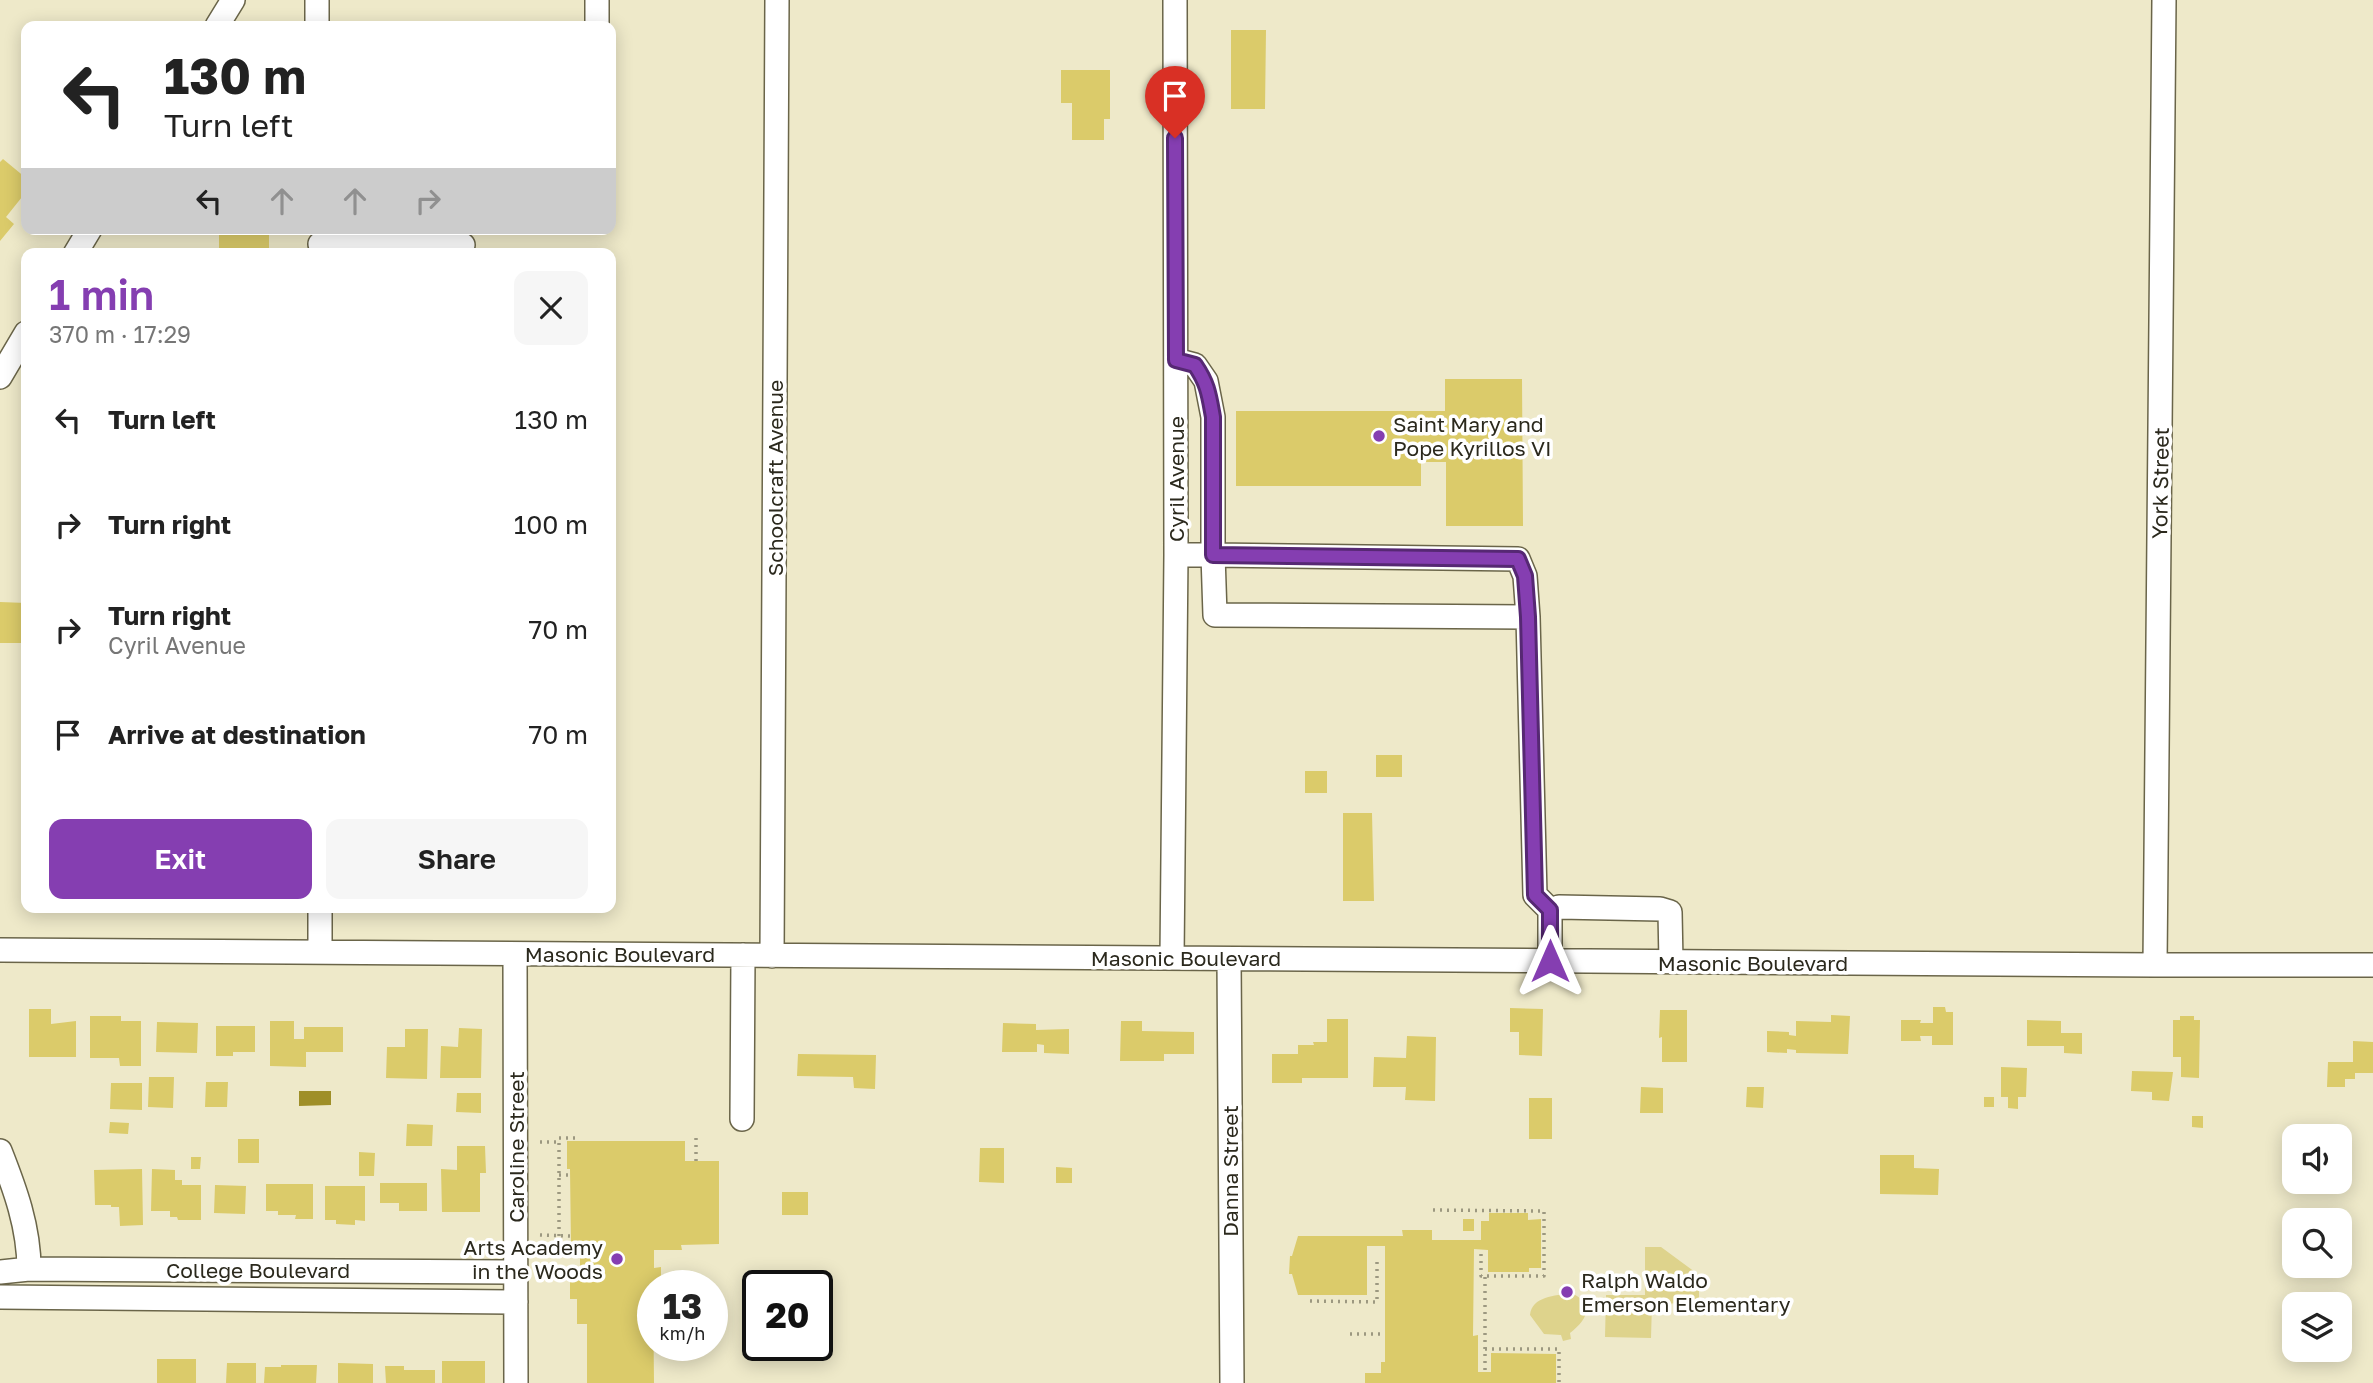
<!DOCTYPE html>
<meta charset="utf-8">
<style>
body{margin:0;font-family:"Golos Text",sans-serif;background:#f6f6f6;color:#222;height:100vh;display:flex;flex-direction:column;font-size:26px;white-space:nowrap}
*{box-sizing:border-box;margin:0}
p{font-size:23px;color:#767676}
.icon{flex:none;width:38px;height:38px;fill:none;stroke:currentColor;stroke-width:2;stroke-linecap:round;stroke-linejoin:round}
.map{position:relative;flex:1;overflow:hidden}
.side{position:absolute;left:21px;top:248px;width:595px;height:665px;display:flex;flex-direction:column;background:#fff;border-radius:14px;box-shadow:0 4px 18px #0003}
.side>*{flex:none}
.banner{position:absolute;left:21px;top:21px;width:595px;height:214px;border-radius:14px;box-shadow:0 4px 18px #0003;background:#fff;color:#222;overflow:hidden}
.buttons{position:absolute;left:2282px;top:1124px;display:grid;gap:14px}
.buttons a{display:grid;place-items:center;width:70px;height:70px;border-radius:14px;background:#fff;box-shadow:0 4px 18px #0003;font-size:35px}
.speed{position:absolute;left:637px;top:1270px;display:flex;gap:14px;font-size:35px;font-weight:700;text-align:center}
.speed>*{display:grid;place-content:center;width:91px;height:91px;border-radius:50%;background:#fff;box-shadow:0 4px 18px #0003;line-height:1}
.speed small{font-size:18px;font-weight:400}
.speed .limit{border:4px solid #111;border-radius:10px;background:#fff;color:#111}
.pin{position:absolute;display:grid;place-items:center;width:60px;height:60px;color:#fff;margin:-72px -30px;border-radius:50% 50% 50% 0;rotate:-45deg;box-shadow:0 0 7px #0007}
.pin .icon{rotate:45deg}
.me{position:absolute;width:77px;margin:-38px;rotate:0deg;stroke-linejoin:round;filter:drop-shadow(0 0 5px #0008)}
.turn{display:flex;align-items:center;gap:24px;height:147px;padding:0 28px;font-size:32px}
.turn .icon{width:91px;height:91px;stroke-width:2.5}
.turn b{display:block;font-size:49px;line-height:60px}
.lanes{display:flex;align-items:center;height:66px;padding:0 28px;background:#0003;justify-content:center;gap:35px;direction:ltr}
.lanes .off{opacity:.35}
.round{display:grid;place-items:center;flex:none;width:74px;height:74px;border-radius:14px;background:#f6f6f6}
.head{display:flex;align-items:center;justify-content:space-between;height:119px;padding:0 28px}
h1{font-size:42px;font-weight:600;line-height:52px;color:#853eb1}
.button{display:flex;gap:14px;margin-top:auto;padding:14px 28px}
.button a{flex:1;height:80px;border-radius:14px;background:#853eb1;color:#fff;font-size:28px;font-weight:600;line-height:80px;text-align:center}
.button a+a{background:#f6f6f6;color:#222}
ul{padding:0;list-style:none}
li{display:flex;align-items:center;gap:21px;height:105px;padding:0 28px}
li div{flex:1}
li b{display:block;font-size:26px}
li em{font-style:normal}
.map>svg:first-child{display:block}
.green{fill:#ded38c}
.water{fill:#9f8f28}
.building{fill:#dbcb6a}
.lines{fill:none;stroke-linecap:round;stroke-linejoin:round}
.minor-casing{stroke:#6a6549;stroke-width:26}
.path{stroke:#9c9880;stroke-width:3.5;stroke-dasharray:2 5;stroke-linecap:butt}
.minor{stroke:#fff;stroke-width:23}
.route-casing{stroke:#562873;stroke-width:18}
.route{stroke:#853eb1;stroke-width:12}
.poi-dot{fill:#853eb1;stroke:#fff;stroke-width:2.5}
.labels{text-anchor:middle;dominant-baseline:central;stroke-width:7;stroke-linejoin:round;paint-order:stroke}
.poi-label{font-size:21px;fill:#2b291d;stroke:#fff;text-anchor:start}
.street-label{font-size:21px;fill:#2b291d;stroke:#fff}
</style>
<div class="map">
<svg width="2373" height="1383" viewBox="0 0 2373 1383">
<rect width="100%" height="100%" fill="#eee9c9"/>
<path class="green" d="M1645,1247H1661L1699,1275V1304L1652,1303L1651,1338L1605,1337L1606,1295H1645Z
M1571,1293C1596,1304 1587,1320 1570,1333L1571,1339L1563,1341L1561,1335L1544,1334L1530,1315C1532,1296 1555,1296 1571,1293Z"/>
<path class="water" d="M299,1091H331V1105L299,1106Z"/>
<path class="building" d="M1231,30H1266L1265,109H1231Z
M1061,70H1110V119H1104V140H1072V103H1061Z
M3,159L26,178V192L6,217L14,224L0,241V162Z
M219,229H269V254H219Z
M1445,379H1522L1523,526H1446V462H1421V486H1236V411H1445Z
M0,602L26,603V643H0Z
M1376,755H1402V777H1376Z
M1305,771H1327V793H1305Z
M1343,813H1372L1374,901H1343Z
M1933,1007H1945L1946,1012H1953V1045H1932V1036H1920L1921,1041H1901V1020H1921L1920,1023H1933Z
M1510,1008L1543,1009L1542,1056L1519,1055V1032H1510Z
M29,1009H51V1024L76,1021V1057H29Z
M1660,1010H1687V1062H1662V1037L1659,1038Z
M1831,1015L1850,1016L1848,1054L1796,1053V1050L1787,1049V1053L1767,1052V1031L1789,1032V1035L1796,1036V1021L1831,1022Z
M90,1016H121V1021H141V1066H120L119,1058H90Z
M2180,1016H2194V1020H2200L2199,1078L2181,1077V1057H2173V1020H2180Z
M1327,1019H1348V1078H1302V1083H1272V1054H1298V1045H1314L1313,1042H1327Z
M2027,1020L2061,1021V1033H2082V1054L2064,1053V1046H2027Z
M270,1021H294V1039H304V1027H343V1052H306V1067L270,1066Z
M1121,1021H1142V1031L1194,1032V1054H1164V1061H1120Z
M157,1022L198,1023L197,1053L156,1052Z
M1003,1023L1036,1024V1030L1069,1029V1054L1044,1053V1045L1037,1044V1052H1002Z
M216,1026H255V1052H233V1056H216Z
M459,1028L482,1029L481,1078H440L441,1046L458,1047Z
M405,1029H428L427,1079L386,1078L387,1047H405Z
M1407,1036L1436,1037L1435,1101L1405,1100L1406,1087H1373L1374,1057L1406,1058Z
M2353,1041L2373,1042V1073H2355V1079H2345V1087H2327L2328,1062H2353Z
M798,1054L876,1055L875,1089L854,1088L853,1077L797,1076Z
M2001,1067L2027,1068L2026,1097H2018V1109L2008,1108V1097H2001Z
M2132,1071L2173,1072L2169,1101L2152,1100V1092L2131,1091Z
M149,1077H174L173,1108L148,1107Z
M206,1082H228L227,1107H205Z
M111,1083H142V1110L110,1109Z
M1641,1087L1663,1088V1113H1640Z
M1747,1087H1764L1763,1108L1746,1107Z
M457,1093H481V1113L456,1112Z
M1984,1097H1994V1107H1984Z
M1529,1098H1552V1139H1529Z
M2192,1116H2203V1128L2192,1127Z
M110,1122L129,1123L128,1134L109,1133Z
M407,1124L433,1125L432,1146H406Z
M238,1139H259V1163H238Z
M567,1141H685V1161H719V1244L681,1245L682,1250H654V1268L661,1267V1286H653L654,1383H587V1324H577V1299H570V1267H580V1246H571L570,1169H567Z
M457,1146H485L486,1173H480V1212H442L441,1169L457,1170Z
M980,1148H1004V1183L979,1182Z
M359,1152L375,1153L374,1176H359Z
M1880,1155H1914V1168L1939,1169L1938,1195L1880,1194Z
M191,1157H201L200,1169H191Z
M1056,1167L1072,1168V1183H1056Z
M142,1169L143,1225L120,1226L119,1207H111V1205H95L94,1170Z
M152,1169L175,1170V1180H182V1185H201V1220H178L177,1217H170V1211H151Z
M380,1183H427V1211H399V1203H380Z
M266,1184H313V1219H295L296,1215H278V1211H266Z
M215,1185L246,1186L245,1214L214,1213Z
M325,1186H365V1221L355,1220V1225L336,1224V1220H325Z
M782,1192H808V1215H782Z
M1489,1213H1528V1220L1541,1219V1268H1529V1272H1488V1250L1474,1249L1473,1336L1478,1335V1372H1491V1353L1556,1354V1383H1365V1373H1381V1362H1385V1246H1367V1295H1298L1292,1274H1289L1290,1256H1292L1298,1236H1403L1402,1230H1432V1240H1481V1221H1489Z
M1463,1219H1474V1231H1463Z
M157,1359H196V1383H157Z
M442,1361H485V1383H442Z
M227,1363H256V1383H226Z
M338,1363L373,1364V1383H338Z
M281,1365H317L316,1383H264L265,1367H281Z
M385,1366H404V1370H435V1383H386Z"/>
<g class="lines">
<g class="minor-casing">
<path id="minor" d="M597,0V26
M217,26L233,0
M317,26V0
M320,244L463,245
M75,254L90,229
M1176,360L1195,365L1206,381L1213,417V555L1215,615L1528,617L1525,576L1518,559L1213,555H1176
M0,377L26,333
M1528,617L1535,895L1550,910
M320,908V952
M0,950L2155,965H2373
M515,954L516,1383
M772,956L777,0
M1172,958L1176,555L1175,0
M1229,959L1232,1383
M1550,961V910L1559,907L1660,909L1670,912L1671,962
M2155,965L2164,0
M742,1119L743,955
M0,1151C15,1189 29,1227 29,1269
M0,1272L29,1269L516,1272
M0,1297L516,1302"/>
</g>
<path class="path" d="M540,1142H559
M696,1161V1138
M559,1175H571
M1433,1210L1544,1211V1276H1481V1252
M540,1235L571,1236
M559,1236V1138H580
M1485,1277V1371
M1310,1301L1377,1302V1258
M1350,1334H1385
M1485,1349H1559V1383"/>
<use href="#minor" class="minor"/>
</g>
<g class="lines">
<g class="route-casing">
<path id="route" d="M1175,138L1176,360L1195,365C1208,384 1209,395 1213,417V555L1518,559L1525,576L1528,617L1535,895L1550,910V961"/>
</g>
<use href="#route" class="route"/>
</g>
<g class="poi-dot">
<circle cx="1379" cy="436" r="7"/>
<circle cx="617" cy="1259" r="7"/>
<circle cx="1567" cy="1292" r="7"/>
</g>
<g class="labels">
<g class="poi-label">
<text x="1393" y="424">Saint Mary and<tspan x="1393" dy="24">Pope Kyrillos VI</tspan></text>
<text x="603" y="1247" text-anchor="end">Arts Academy<tspan x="603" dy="24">in the Woods</tspan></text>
<text x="1581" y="1280">Ralph Waldo<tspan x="1581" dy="24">Emerson Elementary</tspan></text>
</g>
<g class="street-label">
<text transform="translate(775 478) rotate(-90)">Schoolcraft Avenue</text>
<text transform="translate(1176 479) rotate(-90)">Cyril Avenue</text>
<text transform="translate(2160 483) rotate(-89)">York Street</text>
<text x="620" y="954">Masonic Boulevard</text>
<text x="1186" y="958">Masonic Boulevard</text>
<text x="1753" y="963">Masonic Boulevard</text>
<text transform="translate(516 1147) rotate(-90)">Caroline Street</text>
<text transform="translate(1230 1171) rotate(-90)">Danna Street</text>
<text x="258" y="1270">College Boulevard</text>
</g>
</g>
</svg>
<div class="buttons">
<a><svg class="icon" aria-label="sound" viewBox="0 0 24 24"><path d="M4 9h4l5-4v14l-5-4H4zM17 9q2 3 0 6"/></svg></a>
<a><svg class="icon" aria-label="search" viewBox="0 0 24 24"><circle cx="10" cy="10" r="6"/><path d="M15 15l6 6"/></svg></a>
<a><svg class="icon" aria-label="layers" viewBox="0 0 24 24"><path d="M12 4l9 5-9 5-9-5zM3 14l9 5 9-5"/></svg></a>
</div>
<div class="speed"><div>13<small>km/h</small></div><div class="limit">20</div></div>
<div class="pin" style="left:1175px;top:138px;background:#d93025"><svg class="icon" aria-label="arrive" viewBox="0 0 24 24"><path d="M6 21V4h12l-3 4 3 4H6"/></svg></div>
<svg class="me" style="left:1550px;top:961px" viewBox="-20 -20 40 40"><path d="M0-17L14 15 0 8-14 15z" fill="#853eb1" stroke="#fff" stroke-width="4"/></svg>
<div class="banner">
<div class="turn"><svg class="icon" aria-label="left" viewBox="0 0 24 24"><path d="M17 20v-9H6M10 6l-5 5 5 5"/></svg><div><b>130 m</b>Turn left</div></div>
<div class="lanes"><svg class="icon" aria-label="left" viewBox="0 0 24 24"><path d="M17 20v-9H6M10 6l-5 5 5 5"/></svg><svg class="icon off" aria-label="ahead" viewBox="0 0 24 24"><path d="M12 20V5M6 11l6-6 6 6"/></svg><svg class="icon off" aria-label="ahead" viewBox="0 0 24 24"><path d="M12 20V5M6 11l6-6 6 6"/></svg><svg class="icon off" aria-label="right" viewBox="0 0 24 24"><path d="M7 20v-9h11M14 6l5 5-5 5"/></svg></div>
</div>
<section class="side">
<div class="head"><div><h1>1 min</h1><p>370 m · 17:29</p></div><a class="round"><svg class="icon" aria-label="close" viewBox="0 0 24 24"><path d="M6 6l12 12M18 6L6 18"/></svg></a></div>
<ul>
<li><svg class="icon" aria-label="left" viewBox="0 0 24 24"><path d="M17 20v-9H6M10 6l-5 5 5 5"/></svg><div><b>Turn left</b></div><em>130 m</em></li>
<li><svg class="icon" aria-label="right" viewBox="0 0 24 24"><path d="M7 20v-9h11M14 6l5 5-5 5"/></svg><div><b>Turn right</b></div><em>100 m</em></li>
<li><svg class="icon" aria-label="right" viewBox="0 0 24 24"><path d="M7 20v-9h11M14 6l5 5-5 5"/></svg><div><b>Turn right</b><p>Cyril Avenue</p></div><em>70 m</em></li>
<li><svg class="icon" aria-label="arrive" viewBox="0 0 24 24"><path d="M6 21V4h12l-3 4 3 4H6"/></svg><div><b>Arrive at destination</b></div><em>70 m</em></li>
</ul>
<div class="button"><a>Exit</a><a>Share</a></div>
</section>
</div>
